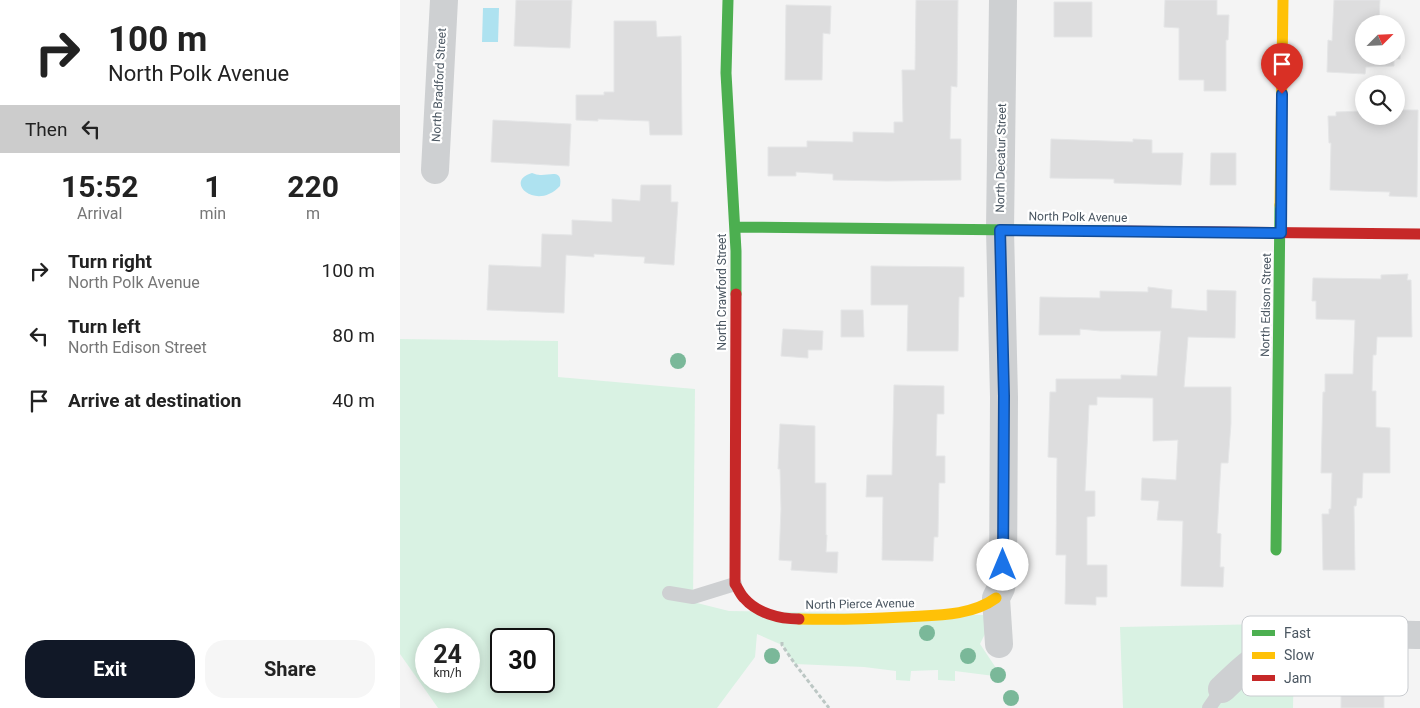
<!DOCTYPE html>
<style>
body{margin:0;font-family:Roboto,sans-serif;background:#f6f6f6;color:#222;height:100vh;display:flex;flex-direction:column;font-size:19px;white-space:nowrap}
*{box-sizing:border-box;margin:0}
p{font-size:16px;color:#767676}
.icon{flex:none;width:28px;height:28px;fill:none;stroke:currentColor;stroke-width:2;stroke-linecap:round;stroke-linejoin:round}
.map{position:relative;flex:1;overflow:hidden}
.side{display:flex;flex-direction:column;background:#fff;width:400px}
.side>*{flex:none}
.hud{background:#fff;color:#222;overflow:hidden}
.needle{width:32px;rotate:66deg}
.controls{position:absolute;left:955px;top:15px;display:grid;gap:10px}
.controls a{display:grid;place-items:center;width:50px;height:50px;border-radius:50%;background:#fff;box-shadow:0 2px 12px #0003;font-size:25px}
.speed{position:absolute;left:15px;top:628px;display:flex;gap:10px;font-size:25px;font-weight:700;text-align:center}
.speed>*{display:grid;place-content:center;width:65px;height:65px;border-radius:50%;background:#fff;box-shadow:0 2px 12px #0003;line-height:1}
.speed small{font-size:12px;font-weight:400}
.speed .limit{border:2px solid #111;border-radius:8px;background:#fff;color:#111}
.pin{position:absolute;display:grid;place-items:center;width:42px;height:42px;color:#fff;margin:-51px -21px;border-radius:50% 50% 50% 0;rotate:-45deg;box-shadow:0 0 5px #0007}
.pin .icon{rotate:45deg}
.me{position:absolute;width:55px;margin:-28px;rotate:0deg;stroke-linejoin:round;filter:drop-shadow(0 0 4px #0008)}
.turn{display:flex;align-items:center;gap:18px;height:105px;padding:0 25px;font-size:22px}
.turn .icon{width:65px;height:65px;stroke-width:2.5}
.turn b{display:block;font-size:35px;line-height:42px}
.then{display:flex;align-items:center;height:48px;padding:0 25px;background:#0003;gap:10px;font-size:19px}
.eta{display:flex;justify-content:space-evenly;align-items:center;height:85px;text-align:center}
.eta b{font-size:30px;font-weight:700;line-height:35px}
.action{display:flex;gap:10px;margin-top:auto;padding:10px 25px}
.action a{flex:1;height:58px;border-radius:20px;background:#111827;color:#fff;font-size:20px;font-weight:700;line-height:58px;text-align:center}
.action a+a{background:#f6f6f6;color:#222}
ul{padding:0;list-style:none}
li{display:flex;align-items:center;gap:15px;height:65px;padding:0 25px}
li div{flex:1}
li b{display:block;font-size:19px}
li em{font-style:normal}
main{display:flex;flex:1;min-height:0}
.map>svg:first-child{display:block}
.green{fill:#d9f2e3;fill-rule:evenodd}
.water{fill:#aee2f0}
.building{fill:#ddddde;stroke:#e5e6e7}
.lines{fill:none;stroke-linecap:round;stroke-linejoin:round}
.path{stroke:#bcc7c4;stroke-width:3;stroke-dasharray:4 2.5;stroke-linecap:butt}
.lane{stroke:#ced0d2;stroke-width:14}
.street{stroke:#ced0d2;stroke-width:28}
.fast{stroke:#4caf50;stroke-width:11}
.slow{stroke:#ffc107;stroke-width:11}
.jam{stroke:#c62828;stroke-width:11}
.tree{fill:#7ab899}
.route-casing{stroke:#114b97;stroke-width:12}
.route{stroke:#1a73e8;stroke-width:9}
.labels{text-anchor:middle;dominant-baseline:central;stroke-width:4.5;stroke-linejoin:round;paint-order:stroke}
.street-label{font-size:12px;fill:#4a5661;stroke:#fff}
.key{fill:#fff;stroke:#c9ccd0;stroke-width:1}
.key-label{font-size:14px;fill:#4a5661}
</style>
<main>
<section class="side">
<div class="hud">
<div class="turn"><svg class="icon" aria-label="right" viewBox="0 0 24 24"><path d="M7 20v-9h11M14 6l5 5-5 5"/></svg><div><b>100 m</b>North Polk Avenue</div></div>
<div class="then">Then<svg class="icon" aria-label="left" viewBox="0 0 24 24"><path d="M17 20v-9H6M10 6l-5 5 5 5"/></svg></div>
</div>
<div class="eta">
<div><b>15:52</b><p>Arrival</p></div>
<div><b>1</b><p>min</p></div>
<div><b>220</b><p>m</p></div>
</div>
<ul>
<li><svg class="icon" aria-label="right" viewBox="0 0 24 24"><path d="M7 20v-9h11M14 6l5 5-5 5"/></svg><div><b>Turn right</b><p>North Polk Avenue</p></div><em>100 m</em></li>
<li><svg class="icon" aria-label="left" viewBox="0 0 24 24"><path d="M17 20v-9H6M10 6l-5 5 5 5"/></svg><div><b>Turn left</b><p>North Edison Street</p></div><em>80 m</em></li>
<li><svg class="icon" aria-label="arrive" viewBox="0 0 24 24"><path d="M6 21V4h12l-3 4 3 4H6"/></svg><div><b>Arrive at destination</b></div><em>40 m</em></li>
</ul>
<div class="action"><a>Exit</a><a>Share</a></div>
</section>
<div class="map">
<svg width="1020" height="708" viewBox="0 0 1020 708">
<rect width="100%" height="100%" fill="#f4f4f4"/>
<path class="green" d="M0,339L158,341V377L295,389L293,602L329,611L583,615L589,626L580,644L602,677L555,671V681L538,680V670L511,671L510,681L496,680V671L464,667L395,664L382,645L357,634L355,657L317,708H38L0,654ZM26,639H69V681H26ZM101,639H144V681H101Z
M866,624L894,658L893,708H723L720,627Z"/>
<path class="water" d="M83,8H99L98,42H82Z
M132,173C135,174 138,175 140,175C149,176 163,168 160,186C136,212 103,181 132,173Z"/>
<path class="building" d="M116,0H172L170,48L114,46Z
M516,0H558L557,87L551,86L550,139H561V180L487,181L433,180V174L396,172V176H368V147H407V141L453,142V132L494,133V122H503L502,70H515Z
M765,0H817V15H829L828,40H826V91H804V80H779V28L764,27Z
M934,0H980L979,24H964V56H996V31H1001L1000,59H994V66L966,67L965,74L927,72L928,40L932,41Z
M654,2H692V37H654Z
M386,5L431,6L430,34L423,33L422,80H385Z
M214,21H256L257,37L281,36L282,135H250L249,121L198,119V121L176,120V95H204V92H214Z
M996,110H1018L1017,197L989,196L990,192L930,190L931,143H929L928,116H936V112L964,111V116H996Z
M93,120L171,124L169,166L91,162Z
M651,139L733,142V139L752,140V153H783L781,185L714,183V179L650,178Z
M811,153H836V185H810Z
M241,185H271V202H278L274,265L244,263L245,257L194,254V257L166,255L164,313L87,310L89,265L141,267L142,234L172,235V220L212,222V199L240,201Z
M471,266L564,267V297H559L558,351H507L508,305H471Z
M1008,274L1007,280H1011L1012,337H977L976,355H973L972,391H976V427L990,428V473H963L962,498H957L956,506H954L955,570H923L922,514H929V509H931L932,473H921L923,392H925V374H953L955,320L916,319V301H912L913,278L981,279V275Z
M748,287L772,290L771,308L807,311V290L836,291L835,338L788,337L784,387H831V423L828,463H821L817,533L821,534L820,567H824L823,587L781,586L783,521L757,520L759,501L741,500L742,478L776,480L778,440L753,441V398L697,397V405H689L685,491H695V516L687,517V565H707V597H696V605L665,604L666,555H656L657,458L648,457L650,392H656V379H721V375L757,376L761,331H701L680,329V335H639L640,297L700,298V291L748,292Z
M441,310H463L464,337H441Z
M383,329L423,331L422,350H408V358L381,356Z
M494,385L544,386V414H537L536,456H545V483H539L538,537H534L533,561L482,560L483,497H466L467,475H492Z
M380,424L415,426V483H426V535H427L426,552H438L437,573L391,570L392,561L379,560L381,509L380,469H378Z
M952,677H984V708H941V680H952Z"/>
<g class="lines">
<path class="path" d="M382,642V645L395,664L429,708"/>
<path class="lane" d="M269,593L293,597L335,584
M809,708L822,689"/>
<path class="street" d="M35,170L44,0
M599,644L596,598L601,588L603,577L604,397L600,230L603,0
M822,689C834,678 846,665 861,656C908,628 967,634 1020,635"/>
<path class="fast" d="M328,0L326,73L336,251V294
M336,227L713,231
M876,550L880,205"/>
<path class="slow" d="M880,205L883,0
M399,619C434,620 468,619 503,617C533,615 570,617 596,598"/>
<path class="jam" d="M713,231L1020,234
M336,294L335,584C338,588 340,594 344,598C357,613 379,619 399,619"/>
</g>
<g class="tree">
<circle cx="278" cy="361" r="8"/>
<circle cx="527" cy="633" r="8"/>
<circle cx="372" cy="656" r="8"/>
<circle cx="568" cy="656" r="8"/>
<circle cx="598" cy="675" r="8"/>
<circle cx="611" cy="698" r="8"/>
</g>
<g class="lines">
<g class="route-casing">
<path id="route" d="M603,565L604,396L600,230L881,233L882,94"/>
</g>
<use href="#route" class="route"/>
</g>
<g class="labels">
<g class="street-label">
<text transform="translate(39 85) rotate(-87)">North Bradford Street</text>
<text transform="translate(601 158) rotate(-89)">North Decatur Street</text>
<text transform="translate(678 217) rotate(1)">North Polk Avenue</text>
<text transform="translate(322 292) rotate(-90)">North Crawford Street</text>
<text transform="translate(866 305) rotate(-89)">North Edison Street</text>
<text transform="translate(460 604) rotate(-1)">North Pierce Avenue</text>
</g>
</g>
<rect x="842" y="616" width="166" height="80" rx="8" class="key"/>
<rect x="852" y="630" width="23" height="6" fill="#4caf50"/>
<rect x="852" y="652" width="23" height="7" fill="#ffc107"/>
<rect x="852" y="675" width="23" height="6" fill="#c62828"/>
<g class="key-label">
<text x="884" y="638">Fast</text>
<text x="884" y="660">Slow</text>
<text x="884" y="683">Jam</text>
</g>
</svg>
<div class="controls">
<a><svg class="needle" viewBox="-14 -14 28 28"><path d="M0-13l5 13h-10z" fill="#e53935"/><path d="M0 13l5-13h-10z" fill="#767676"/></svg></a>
<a><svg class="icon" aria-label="search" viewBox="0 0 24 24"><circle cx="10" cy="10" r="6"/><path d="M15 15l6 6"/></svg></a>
</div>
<div class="speed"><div>24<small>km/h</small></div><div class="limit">30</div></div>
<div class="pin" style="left:882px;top:94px;background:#d93025"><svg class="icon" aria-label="arrive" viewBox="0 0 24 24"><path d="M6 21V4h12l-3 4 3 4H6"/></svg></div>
<svg class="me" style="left:603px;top:565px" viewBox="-20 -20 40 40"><circle r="19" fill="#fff"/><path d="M0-13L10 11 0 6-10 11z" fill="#1a73e8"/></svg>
</div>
</main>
